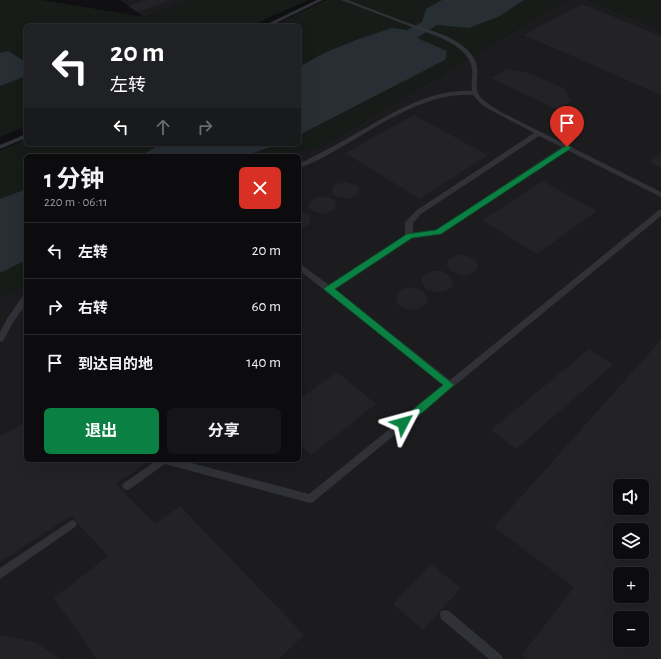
<!DOCTYPE html>
<html lang="zh">
<meta charset="utf-8">
<style>
body{margin:0;font-family:"Alegreya Sans","Noto Sans SC",sans-serif;background:#151517;color:#f1f3f6;height:100vh;display:flex;flex-direction:column;font-size:15px;white-space:nowrap}
*{box-sizing:border-box;margin:0}
p{font-size:13px;color:#9a9b9e}
.icon{flex:none;width:22px;height:22px;fill:none;stroke:currentColor;stroke-width:2;stroke-linecap:round;stroke-linejoin:round}
.map{position:relative;flex:1;overflow:hidden}
.drawer{position:absolute;left:24px;top:154px;width:277px;height:308px;display:flex;flex-direction:column;background:#0c0c0e;border-radius:6px;box-shadow:0 4px 16px #0002,0 0 0 1px #2c2c2e}
.drawer>*{flex:none}
.guide{position:absolute;left:24px;top:24px;width:277px;height:122px;border-radius:6px;box-shadow:0 4px 16px #0002,0 0 0 1px #2c2c2e;background:#202124;color:#fff;overflow:hidden}
.tools{position:absolute;left:613px;top:479px;display:grid;gap:8px}
.tools a{display:grid;place-items:center;width:36px;height:36px;border-radius:6px;background:#0c0c0e;box-shadow:0 4px 16px #0002,0 0 0 1px #2c2c2e;font-size:20px}
.pin{position:absolute;display:grid;place-items:center;width:34px;height:34px;color:#fff;margin:-41px -17px;border-radius:50% 50% 50% 0;rotate:-45deg;box-shadow:0 0 4px #0007}
.pin .icon{rotate:45deg}
.me{position:absolute;width:44px;margin:-22px;rotate:51deg;stroke-linejoin:round;filter:drop-shadow(0 0 3px #0008)}
.turn{display:flex;align-items:center;gap:14px;height:84px;padding:0 20px;font-size:18px}
.turn .icon{width:52px;height:52px;stroke-width:2.5}
.turn b{display:block;font-size:28px;line-height:34px}
.lanes{display:flex;align-items:center;height:38px;padding:0 20px;background:#0003;justify-content:center;gap:20px;direction:ltr}
.lanes .off{opacity:.35}
.round{display:grid;place-items:center;flex:none;width:42px;height:42px;border-radius:6px;background:#151517}
.headline{display:flex;align-items:center;justify-content:space-between;height:68px;padding:0 20px}
h1{font-size:24px;font-weight:700;line-height:30px}
.button{display:flex;gap:8px;margin-top:auto;padding:8px 20px}
.button a{flex:1;height:46px;border-radius:6px;background:#0b8043;color:#fff;font-size:16px;font-weight:700;line-height:46px;text-align:center}
.button a+a{background:#151517;color:#f1f3f6}
ul{padding:0;list-style:none}
li{display:flex;align-items:center;gap:12px;height:56px;padding:0 20px;border-top:1px solid #2c2c2e}
li div{flex:1}
li b{display:block;font-size:15px}
li em{font-style:normal}
.map>svg:first-child{display:block}
.built{fill:#1c1c1f;fill-rule:evenodd}
.green{fill:#171c18}
.water{fill:#272f35}
.building{fill:#232326;fill-rule:evenodd}
.lines{fill:none;stroke-linecap:round;stroke-linejoin:round}
.service{fill:#313237;fill-rule:evenodd}
.route{fill:#0b8043;stroke:#07532c}
</style>
<div class="map">
<svg width="661" height="659" viewBox="0 0 661 659">
<rect width="100%" height="100%" fill="#101012"/>
<path class="built" d="M120,0H193L144,17Z
M565,0H588L661,29V659H0V296L26,286V460H299V156H273L323,146ZM620,486H642V508H620ZM620,530H642V552H620ZM620,574H642V596H620ZM620,618H642V640H620Z"/>
<path class="green" d="M0,0H42L144,17L193,0H308L250,26H26V126L0,137Z
M326,0H565L323,146L273,156H26V286L0,296V151L26,139V144H299V26H272Z
M588,0H661V29Z"/>
<path class="water" d="M442,0H524L498,17L469,28L437,25L417,38L447,51L445,60L299,135V67L326,52L359,39L392,28L407,30L422,22L426,9Z
M8,51L26,62V76L0,86V53Z
M161,144H279L244,156H140Z
M26,189V260L0,273V199Z"/>
<path class="building" d="M146,0H171L137,12L128,6Z
M582,4L661,36V95L524,35Z
M507,69L528,73L564,88L571,101L558,110L491,78Z
M414,115L488,155L420,199L345,153Z
M661,153V168L649,162Z
M543,181L597,211L537,254L482,220Z
M346,182L358,186L359,188V194L348,199L335,196L332,191L334,185Z
M323,196L335,200L336,203L335,209L325,214L312,211L309,208V203L314,198Z
M299,211L309,215L311,220L307,226L299,229Z
M461,254L475,259L478,266L475,272L467,275H461L452,272L449,269L447,265L449,259Z
M432,271H442L450,276L453,283L452,286L446,291L441,292H436L426,289L422,282V278L424,275Z
M411,287L421,290L427,296V303L420,308L410,310L400,306L397,303L396,299L398,292L402,289Z
M661,340V659H527L522,655L574,587L494,527ZM620,486H642V508H620ZM620,530H642V552H620ZM620,574H642V596H620ZM620,618H642V640H620Z
M589,349L613,365L516,449L491,430Z
M337,372L376,404L311,455L299,443V399Z
M26,421V460H151L116,484L155,524L180,506L304,635L279,659H97L54,598L108,556L71,516L0,562V436Z
M431,564L461,588L423,630L393,604Z
M0,636H5L35,642L61,659H0Z"/>
<g class="lines">
<path class="service" d="M317,0H323L270,26H263Z
M341,0H348L353,2C372,9 391,17 411,24C431,31 457,36 471,54C484,71 472,82 479,95C484,103 494,107 501,112L661,192V197L567,150L441,234L411,238L334,289L450,380L659,210H661V216L313,502L310,503L165,464L130,489L127,490L124,489L122,486L124,483L157,460H180L309,494L444,385L299,270V263L329,285L405,235V222L417,210L534,133L485,107L479,102L473,95C425,92 379,126 338,149C326,156 312,164 299,168V164C321,153 343,141 364,129C398,110 432,89 472,91C471,84 473,76 472,69C470,52 452,43 439,37ZM539,136L562,147L436,230L413,233V223L421,214Z
M26,134V138L0,149V145Z
M26,295V304L14,321L3,341L0,342V332L8,317L23,296Z
M72,520L75,521L77,524L75,527L0,579V568Z
M445,610L449,611L501,655L503,659H489L441,619L440,615L441,611Z"/>
</g>
<path class="route" d="M567,145L571,147L570,149L441,234L412,238L335,289L454,385L407,426H400L398,423L400,420L443,385L326,291L324,289L326,287L407,234L436,230Z"/>
</svg>
<div class="tools">
<a><svg class="icon" aria-label="sound" viewBox="0 0 24 24"><path d="M4 9h4l5-4v14l-5-4H4zM17 9q2 3 0 6"/></svg></a>
<a><svg class="icon" aria-label="layers" viewBox="0 0 24 24"><path d="M12 4l9 5-9 5-9-5zM3 14l9 5 9-5"/></svg></a>
<a>+</a>
<a>−</a>
</div>
<div class="pin" style="left:567px;top:147px;background:#d93025"><svg class="icon" aria-label="arrive" viewBox="0 0 24 24"><path d="M6 21V4h12l-3 4 3 4H6"/></svg></div>
<svg class="me" style="left:403px;top:423px" viewBox="-20 -20 40 40"><path d="M0-17L14 15 0 8-14 15z" fill="#0b8043" stroke="#fff" stroke-width="4"/></svg>
<div class="guide">
<div class="turn"><svg class="icon" aria-label="left" viewBox="0 0 24 24"><path d="M17 20v-9H6M10 6l-5 5 5 5"/></svg><div><b>20 m</b>左转</div></div>
<div class="lanes"><svg class="icon" aria-label="left" viewBox="0 0 24 24"><path d="M17 20v-9H6M10 6l-5 5 5 5"/></svg><svg class="icon off" aria-label="ahead" viewBox="0 0 24 24"><path d="M12 20V5M6 11l6-6 6 6"/></svg><svg class="icon off" aria-label="right" viewBox="0 0 24 24"><path d="M7 20v-9h11M14 6l5 5-5 5"/></svg></div>
</div>
<section class="drawer">
<div class="headline"><div><h1>1 分钟</h1><p>220 m · 06:11</p></div><a class="round" style="background:#d93025;color:#fff"><svg class="icon" aria-label="close" viewBox="0 0 24 24"><path d="M6 6l12 12M18 6L6 18"/></svg></a></div>
<ul>
<li><svg class="icon" aria-label="left" viewBox="0 0 24 24"><path d="M17 20v-9H6M10 6l-5 5 5 5"/></svg><div><b>左转</b></div><em>20 m</em></li>
<li><svg class="icon" aria-label="right" viewBox="0 0 24 24"><path d="M7 20v-9h11M14 6l5 5-5 5"/></svg><div><b>右转</b></div><em>60 m</em></li>
<li><svg class="icon" aria-label="arrive" viewBox="0 0 24 24"><path d="M6 21V4h12l-3 4 3 4H6"/></svg><div><b>到达目的地</b></div><em>140 m</em></li>
</ul>
<div class="button"><a>退出</a><a>分享</a></div>
</section>
</div>
